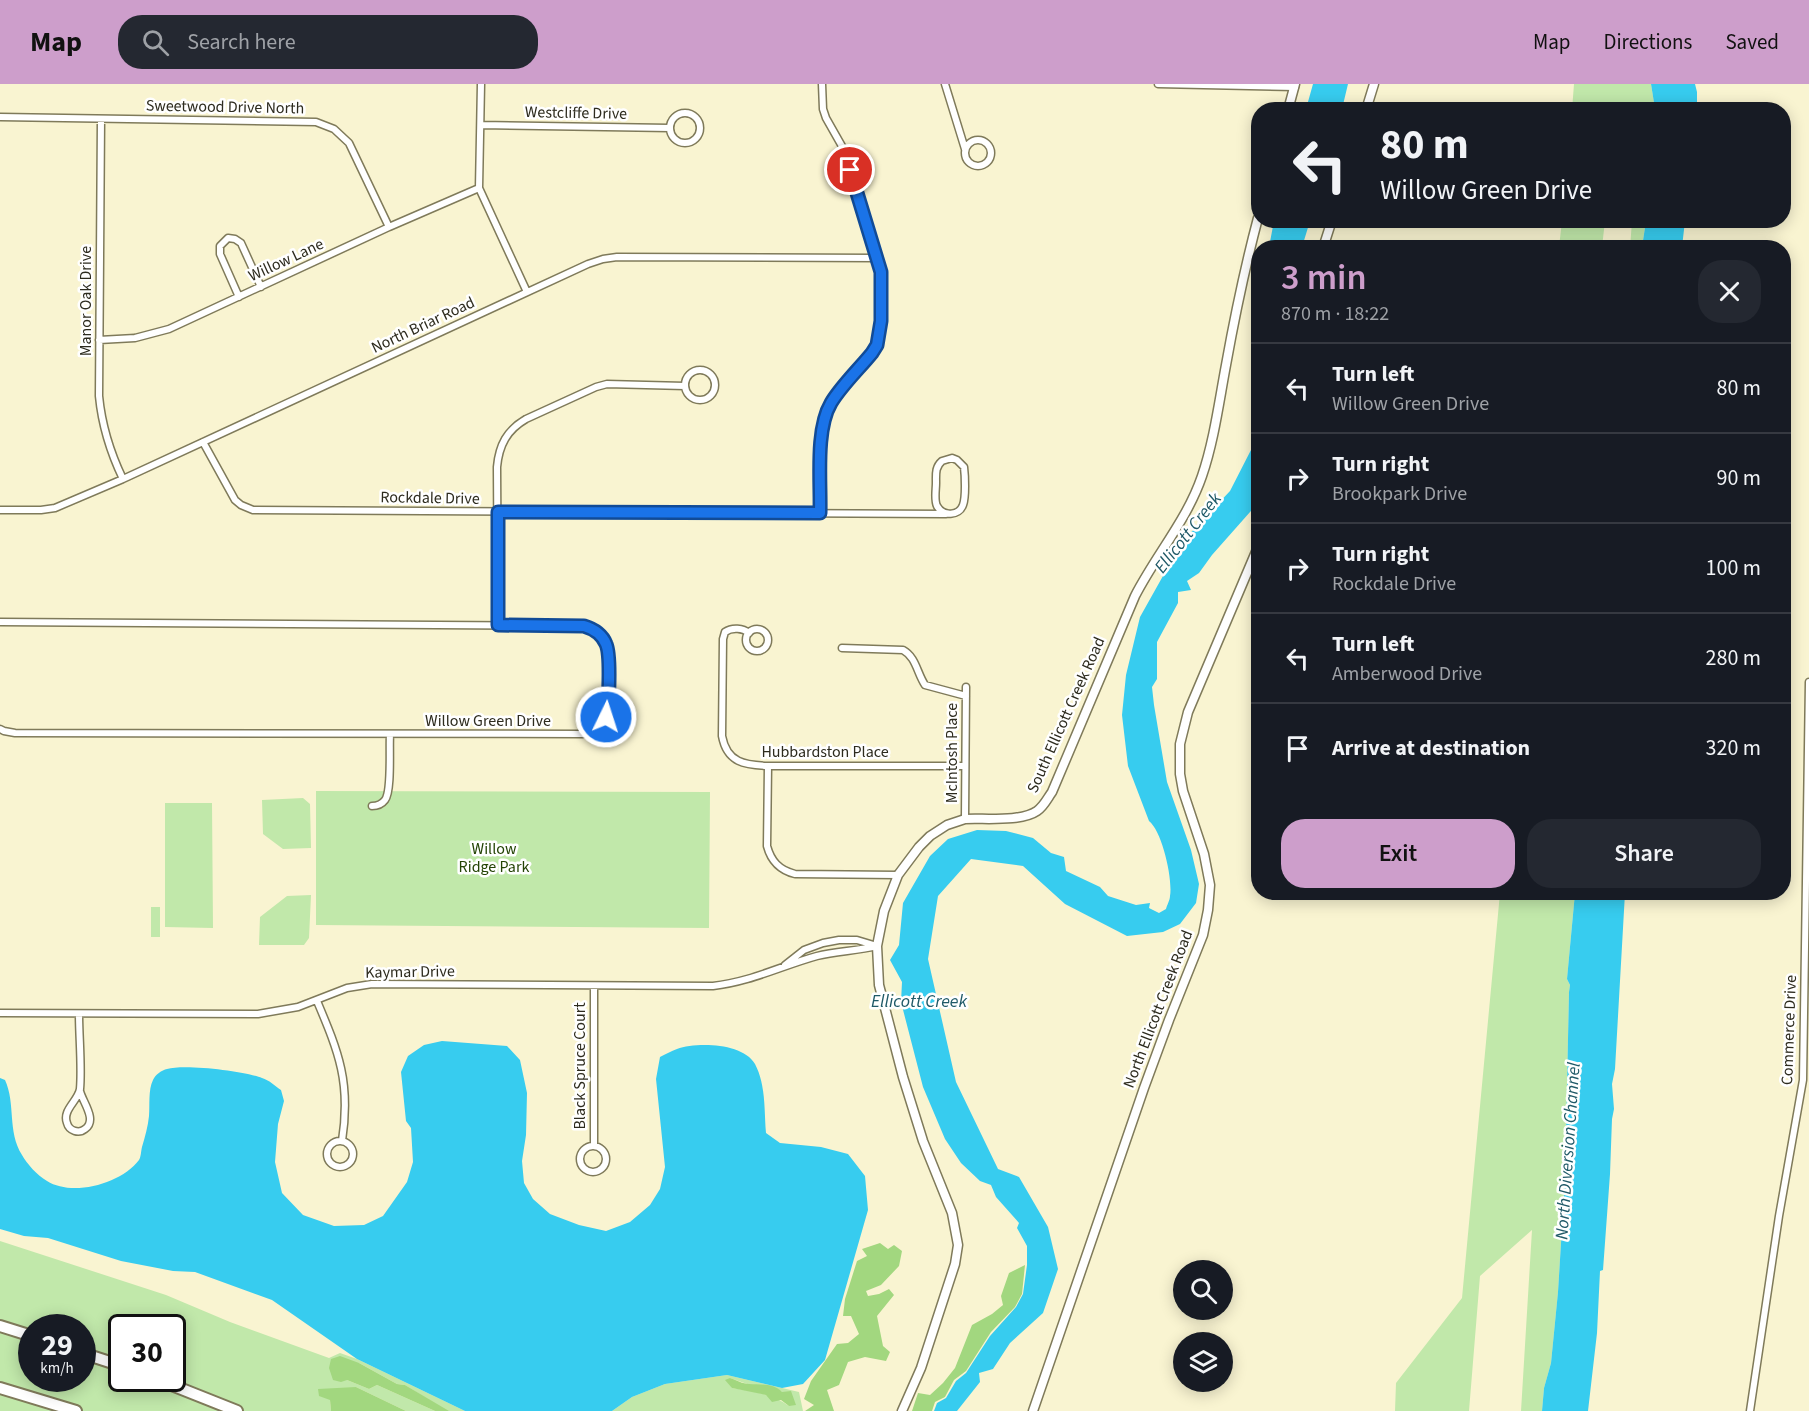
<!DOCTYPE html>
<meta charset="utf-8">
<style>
body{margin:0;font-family:"Source Sans 3",sans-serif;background:#242831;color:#f1f3f6;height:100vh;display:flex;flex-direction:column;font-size:22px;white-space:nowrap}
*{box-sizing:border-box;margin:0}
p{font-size:20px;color:#9ea1a6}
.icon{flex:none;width:33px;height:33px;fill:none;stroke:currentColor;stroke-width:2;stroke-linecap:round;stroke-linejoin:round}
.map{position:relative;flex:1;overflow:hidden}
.drawer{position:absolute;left:1251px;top:156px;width:540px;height:660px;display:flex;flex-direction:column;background:#171b24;border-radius:24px;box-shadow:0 3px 15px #0003}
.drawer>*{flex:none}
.guide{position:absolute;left:1251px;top:18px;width:540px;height:126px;border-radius:24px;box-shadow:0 3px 15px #0003;background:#171b24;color:#f1f3f6;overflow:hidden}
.fabs{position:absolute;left:1173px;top:1176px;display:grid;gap:12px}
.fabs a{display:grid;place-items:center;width:60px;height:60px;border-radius:50%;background:#171b24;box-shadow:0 3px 15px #0003;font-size:30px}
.speed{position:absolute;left:18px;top:1230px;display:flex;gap:12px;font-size:30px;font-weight:700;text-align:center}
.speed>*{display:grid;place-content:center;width:78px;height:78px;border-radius:50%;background:#171b24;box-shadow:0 3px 15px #0003;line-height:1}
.speed small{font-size:15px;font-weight:400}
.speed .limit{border:3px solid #111;border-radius:9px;background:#fff;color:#111}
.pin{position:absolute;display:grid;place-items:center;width:51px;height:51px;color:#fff;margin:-26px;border:3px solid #fff;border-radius:50%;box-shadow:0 2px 6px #0007}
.me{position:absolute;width:66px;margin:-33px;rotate:4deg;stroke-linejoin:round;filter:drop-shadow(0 0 4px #0008)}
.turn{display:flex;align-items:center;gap:21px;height:126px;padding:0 30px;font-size:27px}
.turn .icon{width:78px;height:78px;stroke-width:2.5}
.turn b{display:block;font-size:42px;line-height:51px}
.round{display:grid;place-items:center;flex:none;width:63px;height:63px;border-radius:24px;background:#242831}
.head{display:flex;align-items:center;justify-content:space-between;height:102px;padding:0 30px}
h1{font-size:36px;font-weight:600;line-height:45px;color:#cd9ecb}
.cta{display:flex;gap:12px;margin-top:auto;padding:12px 30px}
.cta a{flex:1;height:69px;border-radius:24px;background:#cd9ecb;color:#111;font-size:24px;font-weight:600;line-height:69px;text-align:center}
.cta a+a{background:#242831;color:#f1f3f6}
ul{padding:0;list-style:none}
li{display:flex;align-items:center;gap:18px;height:90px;padding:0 30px;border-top:2px solid #363941}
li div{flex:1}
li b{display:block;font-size:22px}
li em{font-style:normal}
header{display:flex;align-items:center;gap:36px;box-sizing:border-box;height:84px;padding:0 30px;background:#cd9ecb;color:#111}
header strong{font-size:28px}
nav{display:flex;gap:33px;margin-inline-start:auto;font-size:21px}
.search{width:420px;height:54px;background:#242831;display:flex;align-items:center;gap:15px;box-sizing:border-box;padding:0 21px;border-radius:24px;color:#9ea1a6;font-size:22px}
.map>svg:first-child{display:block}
.green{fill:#c1e8aa;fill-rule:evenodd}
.forest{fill:#a2d77f}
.water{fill:#37ccef}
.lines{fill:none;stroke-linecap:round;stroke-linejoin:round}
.street-casing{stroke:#7f7a5a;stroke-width:9}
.secondary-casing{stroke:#7f7a5a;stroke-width:11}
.highway-casing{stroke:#7f7a5a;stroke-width:14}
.street{stroke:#fff;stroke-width:6}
.secondary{stroke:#fff;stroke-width:8}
.highway{stroke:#fff;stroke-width:10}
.route-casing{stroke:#114b97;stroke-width:15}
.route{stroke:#1a73e8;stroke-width:10}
.labels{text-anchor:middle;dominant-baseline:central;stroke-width:5;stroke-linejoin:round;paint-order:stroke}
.street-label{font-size:16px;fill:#2d2b1e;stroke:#fff}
.park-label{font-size:16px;fill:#244405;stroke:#fff}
.water-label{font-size:18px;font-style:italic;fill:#205a68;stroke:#fff}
</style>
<header>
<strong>Map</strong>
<div class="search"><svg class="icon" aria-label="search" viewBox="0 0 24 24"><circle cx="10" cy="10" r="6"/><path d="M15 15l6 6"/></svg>Search here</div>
<nav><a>Map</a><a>Directions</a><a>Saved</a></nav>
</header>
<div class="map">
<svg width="1809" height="1327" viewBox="0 0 1809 1327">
<rect width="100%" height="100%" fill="#f9f4d1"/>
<path class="green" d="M1574,0H1651L1655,25L1572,26Z
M1562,137H1605L1602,163H1559Z
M1632,137H1646L1642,163L1630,164Z
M316,707L710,708L709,844L316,841Z
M303,714L310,720L311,764L283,765L263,750L262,716Z
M165,719H212L213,844L165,843Z
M1500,809H1575L1567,895L1570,901L1569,908L1565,1094L1558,1208L1551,1279L1544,1304L1542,1327H1521L1532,1146L1480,1192L1469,1327H1395L1396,1299L1462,1214Z
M311,811L309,854L304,861H259L260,833L287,812Z
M151,823H160V853H151Z
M0,1157L166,1211L230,1238L329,1274L340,1269L357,1275L465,1327H447L405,1301L397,1300L359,1279L347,1296L369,1305L377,1301L435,1327H406L356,1303L330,1316L331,1327H0ZM32,1244H82V1294H32ZM122,1244H172V1294H122Z
M727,1291L799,1308L803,1327H612L632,1313L665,1300ZM730,1294L750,1301L782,1308L789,1322C773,1310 751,1307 732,1304Z"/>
<path class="forest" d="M880,1159L888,1165L894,1161L902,1167L899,1182L881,1201L866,1207L868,1212L879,1210L889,1205L894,1211L877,1232L883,1262L890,1268L886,1277L865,1273L848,1278L839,1301L827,1306L834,1327H805L814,1321L804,1315L811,1297L837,1260L848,1259L859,1250L851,1232H843L845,1215L857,1177L867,1172L862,1165Z
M1025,1181L1022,1210L1015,1223L991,1248L966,1287L954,1296L945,1313L935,1318L932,1327H912L918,1309L930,1311L943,1299L955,1284L972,1241L992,1230L1003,1221L1001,1212L1009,1189Z
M340,1272L359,1279L397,1300L405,1301L449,1327H435L377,1301L369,1305L347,1296L341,1298L333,1296L329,1284L331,1275Z
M730,1294C736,1296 743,1300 749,1300C760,1301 774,1299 782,1308L791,1307L796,1321L789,1322L781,1316L772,1318L766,1311L732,1304L725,1296Z
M356,1303L406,1327H331L330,1316L319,1312L318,1305Z"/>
<path class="water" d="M1313,0H1348L1342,25H1306Z
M1651,0H1695L1697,8V25H1655Z
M1274,137H1310L1302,163H1269Z
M1646,137H1685L1682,163H1642Z
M1258,338V419L1212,471L1199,489L1187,497L1191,506L1178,508V519L1157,558V595L1152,603L1154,621L1167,698L1191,766L1199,800L1196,819L1180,840L1163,848L1127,852L1065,820L1023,782L971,775L938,812L928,875L956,998L998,1085L1019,1093L1048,1143L1058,1185L1043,1229L1010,1259L993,1285L979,1289L980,1298L957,1327H934L937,1319L946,1314L956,1297L966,1289L990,1252L1016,1223L1023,1210L1027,1181V1162L1017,1144L1019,1139L996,1113L991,1101L980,1097L961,1079L945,1055L923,1003L901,918L902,898L890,876L899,861L903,819L930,772L948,755L977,746L1006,747L1033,754L1051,769L1064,773L1066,787L1100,803L1108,812L1136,821L1150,819L1149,824L1159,829L1166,825C1167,821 1170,816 1170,812C1173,795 1162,747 1149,737L1128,682L1122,631L1126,591L1140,533L1182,458L1230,407L1252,364Z
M1575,809H1625L1615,985L1612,1000L1614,1025L1612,1035L1610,1090L1603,1186L1600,1187L1597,1249L1588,1327H1542L1544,1304L1551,1279L1558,1208L1565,1094L1569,908L1570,901L1567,895Z
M442,957L507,962L520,976L527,1009L526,1051L522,1077L524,1099L533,1115L550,1130L579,1141L606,1147L630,1138L650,1121L660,1105L665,1083L656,995L660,973C666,970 671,967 677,965C697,958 743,959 755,980C766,1001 764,1026 766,1049L780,1059L821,1063L848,1070L865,1092L868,1126L825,1276L803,1300L782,1304L727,1291L665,1300L632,1313L612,1327H465L357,1275L272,1216L195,1188L173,1187L121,1177L48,1154L24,1152L0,1145V994L5,996C16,1020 7,1047 22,1071C27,1080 37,1091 47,1097C72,1113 121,1100 139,1076C141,1073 141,1067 142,1063C145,1053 148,1042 149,1032C150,1021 148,1006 153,996C155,991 162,986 167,985C185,980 244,987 262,994C269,996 275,1002 281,1006L284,1017L278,1040L275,1078L282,1109L303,1131L334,1142L364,1141L383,1132L407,1098L413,1078L411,1044L406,1037L401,988L408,972L424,961Z"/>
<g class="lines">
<g class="street-casing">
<path id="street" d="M481,0L479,104L527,208
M945,0L965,65
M1158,0L1295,3
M670 44a15 15 0 1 1 30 0a15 15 0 1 1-30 0Z
M0,33L316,38L334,45L349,59L389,143
M101,35L99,312C102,343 110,368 123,395
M481,41L670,44
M965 69a13 13 0 1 1 26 0a13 13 0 1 1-26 0Z
M239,213L220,170V162L228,154L235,155L241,159L261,203
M99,256L135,254L169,245L389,143L479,104
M685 301a15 15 0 1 1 30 0a15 15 0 1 1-30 0Z
M203,358L235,416L241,421L253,426L946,430
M952,374L957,376L964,383C965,391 966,413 963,421C959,432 943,433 937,422C934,416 936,406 936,399C936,390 935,383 942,377Z
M0,426H41L55,424L123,395L588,180L603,175L617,173L878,174
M820,429C821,398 815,346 831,319C840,303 860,285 872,269C885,246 884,200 878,174L843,64L826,34L823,25L822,0
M0,538L584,542C597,545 604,552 608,565C608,577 608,588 608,599C608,622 611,643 583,650L15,649L4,647L0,645
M498,541L497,383C499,361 507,346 526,335L596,303L607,300L685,302
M746 556a11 11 0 1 1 22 0a11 11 0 1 1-22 0Z
M749,549C743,544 732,543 725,548L723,555L722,652C727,679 745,681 768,682H965
M842,564L903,566C916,573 917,589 925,601L966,612
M768,682L767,762C771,777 779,786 795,790L898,791
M372,722C377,722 382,720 385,716C392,707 389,664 390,651
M965,735L966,603
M317,917C339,969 351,999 342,1057
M0,929L258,930L298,923L347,904L372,900L713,902C750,898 781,882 817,872C837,867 857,867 877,862L857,856H839L823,859L804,866L785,881
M79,930C79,953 82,983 80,1005C78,1017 62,1026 67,1039C69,1047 79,1050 85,1045C98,1036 82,1017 80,1007
M327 1070a13 13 0 1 1 26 0a13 13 0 1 1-26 0Z
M580 1075a13 13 0 1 1 26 0a13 13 0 1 1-26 0Z
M594,1062V902
M1750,1327L1779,1132L1803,996L1809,598"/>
</g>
<g class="secondary-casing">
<path id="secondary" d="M1288,26L1295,0
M1366,26L1374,0
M1323,164L1332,136
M902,1327L921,1284L955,1180L958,1161L952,1129L923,1057L903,993L879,901L877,862L884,827L898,791L919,763L930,752L947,741L965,735C985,734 1021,738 1037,727C1044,722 1047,715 1052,708L1135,512C1156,471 1187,436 1202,392C1214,357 1219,318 1226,281C1235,231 1245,183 1258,134
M1033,1327L1144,1004L1169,936L1203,851L1208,826L1210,801L1204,770L1183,707L1180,690V660L1188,628L1258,463"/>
</g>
<g class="highway-casing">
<path id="highway" d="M0,1242L32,1252
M82,1269L122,1282
M154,1294L237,1327
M0,1304L76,1327"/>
</g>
<use href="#street" class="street"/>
<use href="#secondary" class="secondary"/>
<use href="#highway" class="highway"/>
</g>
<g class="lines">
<g class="route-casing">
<path id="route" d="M606,633C609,621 611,571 606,560C602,550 594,545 584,542L498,541V428L820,429C821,398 815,346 831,319C841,302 859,285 872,269L877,261L881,237V188L850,86"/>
</g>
<use href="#route" class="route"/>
</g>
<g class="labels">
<g class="street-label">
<text transform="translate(225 23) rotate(1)">Sweetwood Drive North</text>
<text transform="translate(576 29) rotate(1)">Westcliffe Drive</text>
<text transform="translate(286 176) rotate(-25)">Willow Lane</text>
<text transform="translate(86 217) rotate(-90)">Manor Oak Drive</text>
<text transform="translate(423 241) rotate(-25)">North Briar Road</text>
<text transform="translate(430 414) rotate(1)">Rockdale Drive</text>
<text transform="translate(1066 631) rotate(-66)">South Ellicott Creek Road</text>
<text x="488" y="637">Willow Green Drive</text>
<text x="825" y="668">Hubbardston Place</text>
<text transform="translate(952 669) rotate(-90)">McIntosh Place</text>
<text transform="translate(410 888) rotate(-1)">Kaymar Drive</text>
<text transform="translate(1158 925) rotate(-69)">North Ellicott Creek Road</text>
<text transform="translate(1789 946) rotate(-88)">Commerce Drive</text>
<text transform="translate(580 982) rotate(-90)">Black Spruce Court</text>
</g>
<g class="park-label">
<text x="494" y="765">Willow<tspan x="494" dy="18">Ridge Park</tspan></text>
</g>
<g class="water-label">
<text transform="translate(1188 449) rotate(-52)">Ellicott Creek</text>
<text x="919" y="917">Ellicott Creek</text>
<text transform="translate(1568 1067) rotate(-86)">North Diversion Channel</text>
</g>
</g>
</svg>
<div class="fabs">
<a><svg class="icon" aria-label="search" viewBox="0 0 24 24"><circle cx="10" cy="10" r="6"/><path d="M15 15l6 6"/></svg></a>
<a><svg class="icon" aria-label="layers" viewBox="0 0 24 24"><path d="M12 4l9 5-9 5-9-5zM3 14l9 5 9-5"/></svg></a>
</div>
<div class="speed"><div>29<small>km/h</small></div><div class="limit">30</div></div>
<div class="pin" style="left:850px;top:86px;background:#d93025"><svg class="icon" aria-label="arrive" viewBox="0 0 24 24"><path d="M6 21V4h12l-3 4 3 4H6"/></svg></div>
<svg class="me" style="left:606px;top:633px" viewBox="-20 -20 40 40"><circle r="17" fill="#1a73e8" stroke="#fff" stroke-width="3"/><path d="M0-11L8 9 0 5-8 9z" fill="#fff"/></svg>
<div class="guide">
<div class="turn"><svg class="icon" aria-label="left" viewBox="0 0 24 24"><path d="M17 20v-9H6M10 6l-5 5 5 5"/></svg><div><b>80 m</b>Willow Green Drive</div></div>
</div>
<section class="drawer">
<div class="head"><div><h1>3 min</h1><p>870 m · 18:22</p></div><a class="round"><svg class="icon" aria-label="close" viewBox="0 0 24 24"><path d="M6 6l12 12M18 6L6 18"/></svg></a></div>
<ul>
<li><svg class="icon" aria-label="left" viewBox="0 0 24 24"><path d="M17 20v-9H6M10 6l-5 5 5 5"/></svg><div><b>Turn left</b><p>Willow Green Drive</p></div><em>80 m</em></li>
<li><svg class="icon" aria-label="right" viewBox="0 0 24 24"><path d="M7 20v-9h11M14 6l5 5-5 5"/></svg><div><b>Turn right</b><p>Brookpark Drive</p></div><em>90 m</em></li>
<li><svg class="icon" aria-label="right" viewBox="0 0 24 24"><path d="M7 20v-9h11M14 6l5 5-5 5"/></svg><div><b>Turn right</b><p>Rockdale Drive</p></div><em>100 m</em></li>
<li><svg class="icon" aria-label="left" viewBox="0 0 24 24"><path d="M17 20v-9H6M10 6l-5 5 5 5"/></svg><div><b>Turn left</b><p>Amberwood Drive</p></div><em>280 m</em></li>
<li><svg class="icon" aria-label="arrive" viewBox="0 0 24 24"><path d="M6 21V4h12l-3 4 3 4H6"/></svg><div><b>Arrive at destination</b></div><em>320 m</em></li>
</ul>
<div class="cta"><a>Exit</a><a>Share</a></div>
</section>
</div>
